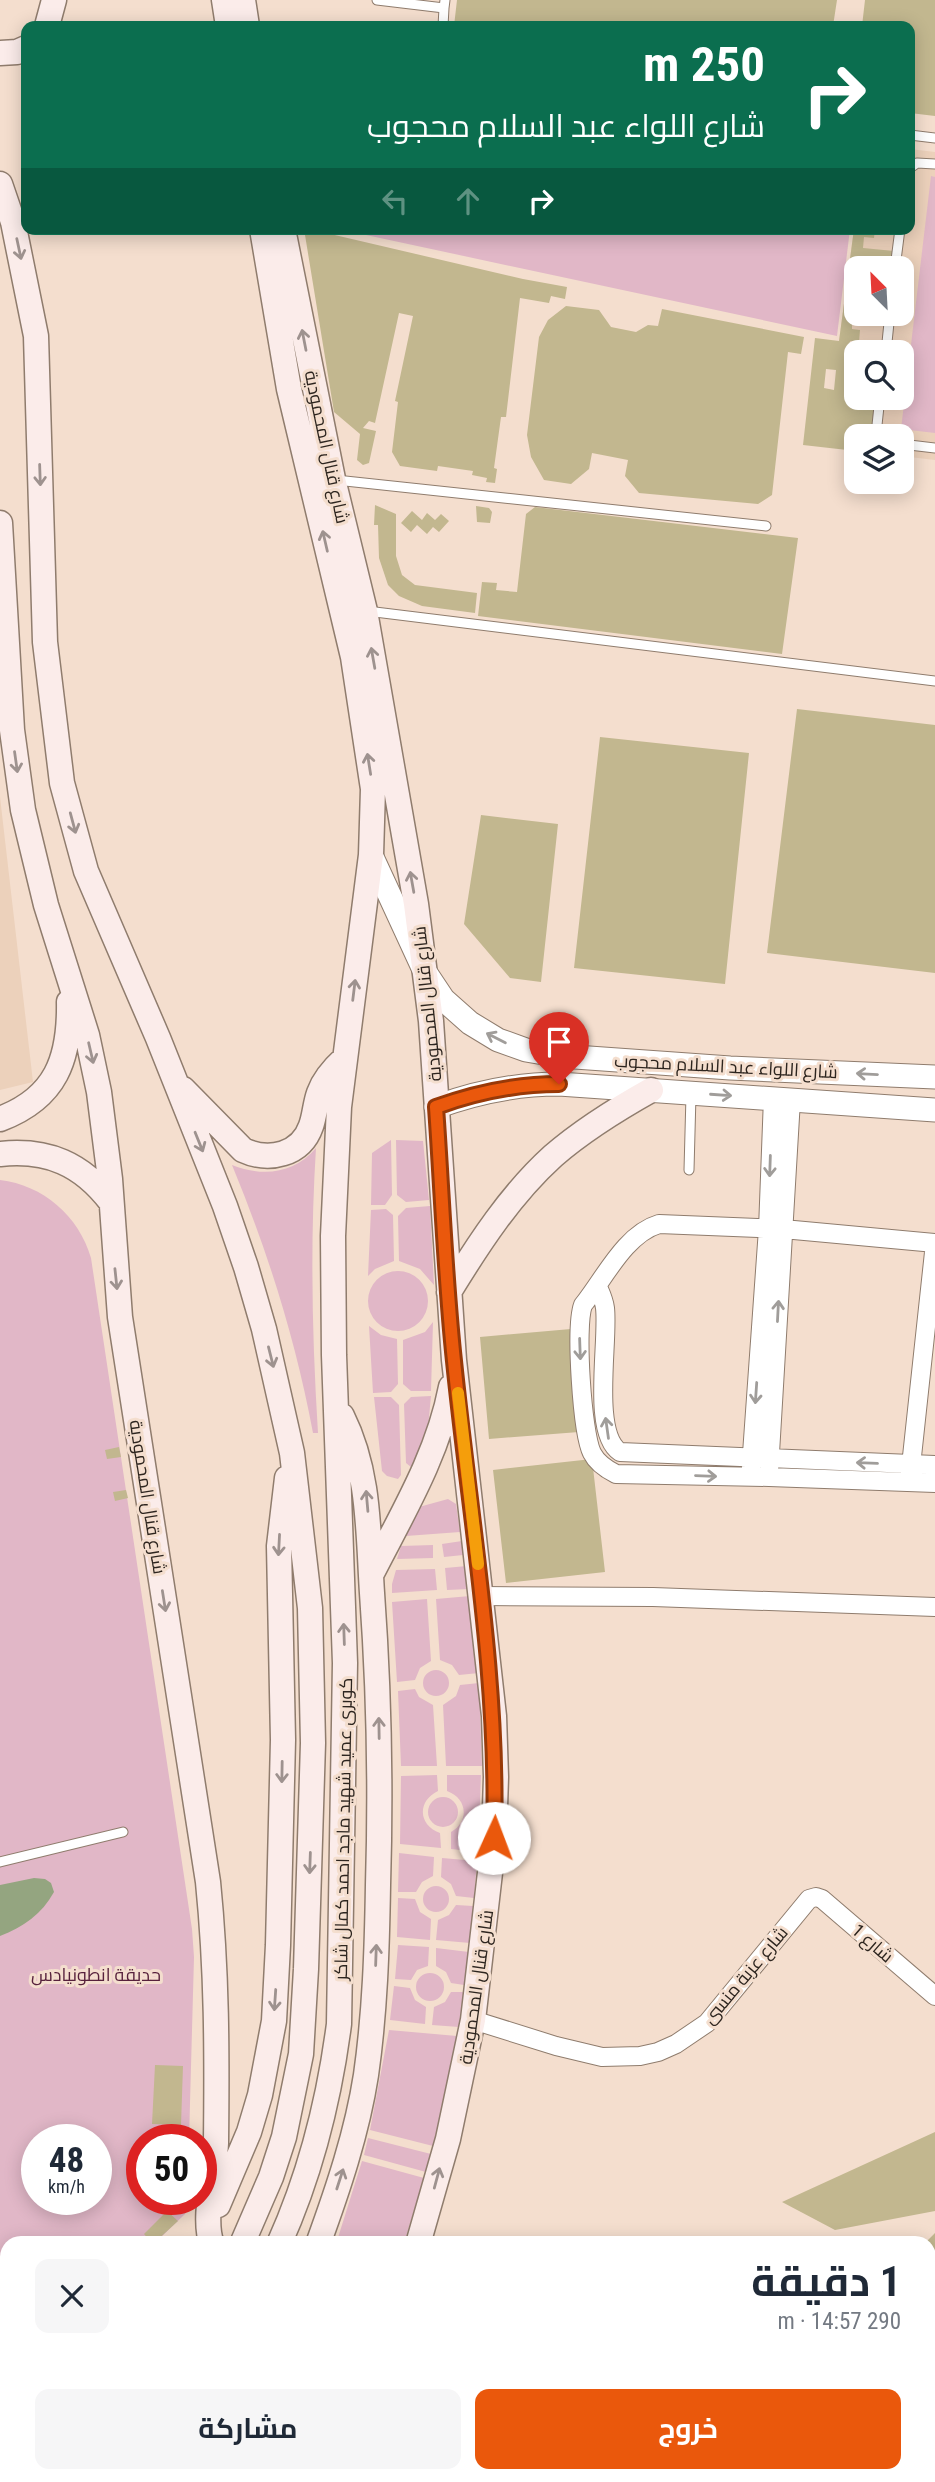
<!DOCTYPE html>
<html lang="ar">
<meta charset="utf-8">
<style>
body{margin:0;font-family:"Roboto Condensed",Cairo,sans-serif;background:#f6f6f7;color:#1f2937;direction:rtl;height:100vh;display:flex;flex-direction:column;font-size:26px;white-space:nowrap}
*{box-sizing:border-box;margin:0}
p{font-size:23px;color:#747a83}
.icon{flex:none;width:38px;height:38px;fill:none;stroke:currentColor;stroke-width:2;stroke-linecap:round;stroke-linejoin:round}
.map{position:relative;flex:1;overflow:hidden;direction:ltr}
.side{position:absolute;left:0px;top:2236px;width:936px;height:247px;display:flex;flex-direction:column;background:#fff;border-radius:21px 21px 0 0;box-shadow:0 4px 18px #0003;direction:rtl}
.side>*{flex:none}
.guide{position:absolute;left:21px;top:21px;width:894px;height:214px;border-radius:14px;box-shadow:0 4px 18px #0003;direction:rtl;background:#0b6e4f;color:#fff;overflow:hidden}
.needle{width:46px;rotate:336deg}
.tools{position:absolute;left:844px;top:256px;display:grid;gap:14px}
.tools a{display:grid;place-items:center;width:70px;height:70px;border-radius:14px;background:#fff;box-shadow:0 4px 18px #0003;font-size:35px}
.speed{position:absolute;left:21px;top:2124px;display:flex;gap:14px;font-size:35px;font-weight:700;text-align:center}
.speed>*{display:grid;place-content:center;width:91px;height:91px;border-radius:50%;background:#fff;box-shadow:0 4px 18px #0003;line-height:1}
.speed small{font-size:18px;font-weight:400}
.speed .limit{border:10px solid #d22;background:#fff;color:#111}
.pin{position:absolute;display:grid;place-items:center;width:60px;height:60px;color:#fff;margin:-72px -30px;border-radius:50% 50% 50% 0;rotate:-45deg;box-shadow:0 0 7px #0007}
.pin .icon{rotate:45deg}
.me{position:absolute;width:77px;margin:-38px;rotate:2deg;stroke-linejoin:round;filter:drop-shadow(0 0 5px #0008)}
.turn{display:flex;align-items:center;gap:24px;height:147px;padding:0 35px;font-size:32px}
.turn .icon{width:91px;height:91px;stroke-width:2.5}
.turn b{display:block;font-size:49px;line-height:60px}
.lanes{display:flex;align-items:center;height:66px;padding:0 35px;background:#0003;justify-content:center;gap:35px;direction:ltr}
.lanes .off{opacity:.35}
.round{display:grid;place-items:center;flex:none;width:74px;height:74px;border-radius:14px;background:#f6f6f7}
.summary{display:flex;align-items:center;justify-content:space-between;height:119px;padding:0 35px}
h1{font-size:42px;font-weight:700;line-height:52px}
.action{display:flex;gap:14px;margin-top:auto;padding:14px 35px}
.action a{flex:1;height:80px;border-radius:14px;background:#ea580c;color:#fff;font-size:28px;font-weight:700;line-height:80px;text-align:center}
.action a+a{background:#f6f6f7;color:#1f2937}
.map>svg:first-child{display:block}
.built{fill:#ecd1bb;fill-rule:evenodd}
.green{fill:#e1b7c7;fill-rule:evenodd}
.water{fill:#94a580}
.building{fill:#c2b78f;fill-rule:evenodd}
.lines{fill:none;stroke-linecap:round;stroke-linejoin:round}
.service-casing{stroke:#8f7c6d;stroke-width:11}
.minor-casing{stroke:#8f7c6d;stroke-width:20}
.tertiary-casing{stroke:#8f7c6d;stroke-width:25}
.secondary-casing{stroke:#8f7c6d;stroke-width:27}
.service{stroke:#fff;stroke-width:9}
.minor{stroke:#fff;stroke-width:18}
.tertiary{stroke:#fff;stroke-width:23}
.secondary{stroke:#fbecea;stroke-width:24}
.oneway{stroke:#9e928f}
.oneway2{stroke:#a09d9a}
.route-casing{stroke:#983908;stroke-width:18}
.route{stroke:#ea580c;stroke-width:12}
.slow{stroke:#f59e0b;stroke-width:12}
.labels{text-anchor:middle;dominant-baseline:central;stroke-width:6;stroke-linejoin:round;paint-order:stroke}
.street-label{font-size:18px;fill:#2d251f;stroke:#f4dece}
.park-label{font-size:18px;fill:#57213c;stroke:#f4dece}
</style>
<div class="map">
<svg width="935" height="2482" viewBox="0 0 935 2482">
<rect width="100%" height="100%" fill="#f4dece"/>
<path class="built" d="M910,149L935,152V460L901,456V436H856L839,341L854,229H910ZM856,268H901V313H856ZM856,352H901V397H856Z
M0,797L33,1082L0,1090Z"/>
<path class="green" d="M931,176L935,177V433L901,429Z
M338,229H850L837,336Z
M391,1140L392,1195L385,1205H371L372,1153Z
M396,1140L423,1141L429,1200L406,1202L397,1195Z
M316,1148C310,1243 312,1337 318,1433H313C296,1341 268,1252 232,1165C263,1177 294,1174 316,1148Z
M0,1180C43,1185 79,1216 91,1258L192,1929L194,1957L189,2140H142V2200H189V2206L185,2214L155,2243L7,2244V2336L0,2340ZM37,2140H96V2200H37Z
M430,1206L434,1285L420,1269L399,1261L398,1216L406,1208Z
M386,1209L393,1215L394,1261L375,1269L368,1276L371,1210Z
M368 1301a30 30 0 1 1 60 0a30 30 0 1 1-60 0Z
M433,1322L431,1391H411L403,1384V1340L425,1332Z
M369,1326L381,1335L397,1339L398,1384L391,1392L373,1393Z
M431,1396L428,1428L411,1467L406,1463L404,1404L411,1397Z
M374,1397H391L399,1405L401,1475L398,1479L387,1476L382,1471Z
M448,1499L456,1504L460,1532L406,1536L419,1507Z
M462,1541L463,1555L444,1557L442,1544Z
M433,1545V1558L397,1559L401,1546Z
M467,1566L469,1589L447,1590L445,1568Z
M435,1569L437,1590L392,1593V1584L396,1570Z
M470,1596L479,1673L459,1675L452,1665L440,1660L436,1599Z
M427,1599L431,1661L420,1668L415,1680L397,1682L392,1602Z
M423 1683a13 13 0 1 1 26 0a13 13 0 1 1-26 0Z
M479,1683L482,1766H446L443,1705L456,1696L460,1685Z
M415,1689L419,1697L433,1705L437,1766H401L398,1691Z
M437,1775L438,1791C417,1801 418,1825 440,1833L441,1848L400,1844L401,1776Z
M447,1775H481L478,1852L451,1849V1832C470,1821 467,1798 447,1791Z
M428 1812a15 15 0 1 1 30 0a15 15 0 1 1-30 0Z
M399,1853L434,1857L433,1876L422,1882L416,1892H398Z
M442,1858L477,1861L474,1898L456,1896L451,1884L441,1877Z
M423 1899a13 13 0 1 1 26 0a13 13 0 1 1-26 0Z
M398,1898L415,1899L420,1912L431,1919L430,1940L397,1937Z
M456,1905L473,1906L470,1943L436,1940L438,1920L449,1915Z
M398,1945L429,1947L428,1966L417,1970L411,1980L395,1979Z
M436,1948L469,1952L464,1985L451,1983L446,1972L436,1966Z
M416 1987a14 14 0 1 1 28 0a14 14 0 1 1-28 0Z
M394,1986L410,1988L415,2000L426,2007L425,2024L390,2020Z
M451,1992H464L459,2027L432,2025L434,2007L445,2002Z
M389,2030L457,2036L443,2110L433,2146L370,2130Z
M368,2138L431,2154L426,2172L364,2155Z
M362,2161L424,2178L404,2243L336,2244Z"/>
<path class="water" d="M34,1878L45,1879L51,1883L54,1892C42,1914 23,1927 0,1936V1885Z"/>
<path class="building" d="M457,0H837L833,26H454Z
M865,0H935V116L910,113V26H862Z
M290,22L309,23V26H291Z
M309,229L523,279L567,287L565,299L551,296L549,303L520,298L506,417H501L494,468L497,469L495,483L486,482L487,478L472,475L473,471L438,466L437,471L400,466L392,452L398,402L395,401L413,316L399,313L375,423L369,421L363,428L376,431L369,463L363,465L357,460L360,434L334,412L305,235Z
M854,229H875L874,238L864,237L863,248L894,251L892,268H856V313H887L886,324L852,320V329L860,330L859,342L850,341V344L865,346V352H856V369L848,368L846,379L856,380V397H878L874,436H856V451L803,445L815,338L839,341ZM826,369L836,370L834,390L824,388Z
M566,306L599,310L611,327L636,332L648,325L658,326L662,309L804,337L801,354L788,352L772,495L758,504L639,493L625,476L628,460L592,453L589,469L571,484L544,480L531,457L527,435L539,337L548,320Z
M375,505L396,514V556L402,575L415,585L477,593L475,613L422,606L399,596L388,585L379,558L378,525H374Z
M476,506L489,508L492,512L490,523L477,522Z
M535,507L798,538L782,654L478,616L482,582L497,583L496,590L517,592L526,514Z
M412,511L422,520L427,513L435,520L441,514L449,521L439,532L433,527L427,534L417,525L411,532L401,523Z
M797,709L935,725V973L767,953Z
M600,737L749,753L725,984L574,968Z
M481,815L558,824L541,982L510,978L464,924Z
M571,1329L579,1432L489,1439L480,1337Z
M119,1447L121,1457L107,1459L105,1450Z
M592,1459L605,1572L506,1583L493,1470Z
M126,1490L128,1498L115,1501L113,1492Z
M155,2065L183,2066L181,2125L152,2124Z
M935,2132V2211L835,2230L782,2202Z
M167,2211L178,2221L153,2244L144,2234Z
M935,2233V2306L929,2300V2244H924Z
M108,2237L111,2244H94Z
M7,2283V2336L0,2340V2287Z
M929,2305L935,2310V2409L929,2405Z
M929,2418L935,2422V2450L929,2457Z
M888,2476H913L908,2482H891Z"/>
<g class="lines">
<g class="service-casing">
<path id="service" d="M377,0L444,8L445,0
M443,26L444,8
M910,135L935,138
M910,168L917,163L935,164
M895,268L900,229
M886,352L890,313
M879,436L877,425L880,397
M901,444L935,448
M336,480L766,526
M367,611L935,681
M689,1170L691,1095
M0,1862L123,1832
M0,2395L7,2391
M130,2482L135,2476"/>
</g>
<g class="minor-casing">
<path id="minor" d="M935,1243L783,1229L659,1224C625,1234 604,1279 583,1305C575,1326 582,1433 592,1453C597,1463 606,1469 616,1474L769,1477L935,1483
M598,1287C601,1294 604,1300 605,1308C609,1341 591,1433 620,1452L935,1465
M751,1468L768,1229L773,1098
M769,1470L791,1100
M910,1475L935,1243
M482,1596L653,1597L935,1607
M473,2020L556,2046L602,2057L640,2056L658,2052L676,2044L707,2023L809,1899L816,1897L822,1899L935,1996"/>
</g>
<g class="tertiary-casing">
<path id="tertiary" d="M371,855L425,972L443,999L470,1023L498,1040L526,1050L561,1056L730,1068L935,1077
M436,1107C477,1092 516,1084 559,1084L935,1110"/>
</g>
<g class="secondary-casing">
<path id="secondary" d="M224,0L228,26
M243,0L247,26
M47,26L54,0
M0,53L17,52L26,48
M0,184L13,222L36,336L45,642L62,783L86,871L158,1038L225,1206L246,1267L264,1329L292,1453L310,1608L313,1743L306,1969L301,2054L284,2137L271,2177L242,2244
M262,229L289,389L353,657L373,789L371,855L339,1107L333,1236L334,1355L345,1663L339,2024C329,2101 311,2173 279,2244
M283,229L333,479L365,611L416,904L431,1021L454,1360L494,1716L496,1777L494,1838L473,2020L448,2139L418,2244
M0,523L12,730L23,810L46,905L87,1035L99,1092L110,1179L120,1317L208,1882C217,1971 217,2054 216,2143C215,2171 202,2221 212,2244
M183,1089L243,1150C269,1162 301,1155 311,1126C315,1115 315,1104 319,1093C324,1079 334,1068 345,1058
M0,1119C56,1098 70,1059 69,1002
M0,1154C48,1149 82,1164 111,1202
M449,1292C479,1243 511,1194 553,1156C583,1130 617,1109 651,1090
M371,1575C402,1514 438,1455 451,1387
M218,2205L249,2132L260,2095L274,2021L278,1945L283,1740L279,1546L287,1478
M318,2244C338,2189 357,2133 366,2075C375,2012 377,1948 378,1885C381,1787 379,1690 372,1593C368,1532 370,1472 342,1416
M0,2461L7,2456
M253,2476L255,2482
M27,2482L36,2476
M84,2482L92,2476
M182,2482L187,2476
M338,2482L339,2476"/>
</g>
<use href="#service" class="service"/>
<use href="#minor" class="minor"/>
<use href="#tertiary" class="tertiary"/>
<use href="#secondary" class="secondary"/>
</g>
<defs><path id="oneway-shaft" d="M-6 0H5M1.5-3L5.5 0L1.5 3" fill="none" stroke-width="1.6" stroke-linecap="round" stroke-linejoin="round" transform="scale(1.75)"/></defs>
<g class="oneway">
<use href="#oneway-shaft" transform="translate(19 249) rotate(78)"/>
<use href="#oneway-shaft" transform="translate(304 340) rotate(-101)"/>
<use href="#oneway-shaft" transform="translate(40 475) rotate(88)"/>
<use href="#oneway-shaft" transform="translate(325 541) rotate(-103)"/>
<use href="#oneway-shaft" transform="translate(373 658) rotate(-100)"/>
<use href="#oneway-shaft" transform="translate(16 762) rotate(82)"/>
<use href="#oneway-shaft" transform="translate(369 764) rotate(-99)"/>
<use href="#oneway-shaft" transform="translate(73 823) rotate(75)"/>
<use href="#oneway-shaft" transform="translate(412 882) rotate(-100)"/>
<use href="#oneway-shaft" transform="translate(354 990) rotate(-83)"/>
<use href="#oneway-shaft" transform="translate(91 1053) rotate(77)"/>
<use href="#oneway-shaft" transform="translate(199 1142) rotate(68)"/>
<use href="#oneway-shaft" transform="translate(116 1279) rotate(84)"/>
<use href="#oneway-shaft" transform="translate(271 1357) rotate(76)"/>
<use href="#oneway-shaft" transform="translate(367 1501) rotate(-95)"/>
<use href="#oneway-shaft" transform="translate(279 1545) rotate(93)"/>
<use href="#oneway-shaft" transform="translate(164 1601) rotate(81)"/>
<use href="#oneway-shaft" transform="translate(344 1634) rotate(-92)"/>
<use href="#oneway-shaft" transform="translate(379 1728) rotate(-91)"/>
<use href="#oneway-shaft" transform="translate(282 1772) rotate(91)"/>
<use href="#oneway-shaft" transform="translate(310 1863) rotate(92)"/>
<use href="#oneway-shaft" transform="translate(376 1955) rotate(-88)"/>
<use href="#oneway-shaft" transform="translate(275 2000) rotate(94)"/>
<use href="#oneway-shaft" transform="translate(437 2178) rotate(-75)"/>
<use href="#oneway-shaft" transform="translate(340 2179) rotate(-72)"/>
</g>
<g class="oneway2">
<use href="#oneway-shaft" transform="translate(496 1038) rotate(-153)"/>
<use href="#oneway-shaft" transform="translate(867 1074) rotate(-177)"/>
<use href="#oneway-shaft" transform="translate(721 1095) rotate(4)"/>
<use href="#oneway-shaft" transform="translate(770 1166) rotate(92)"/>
<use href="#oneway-shaft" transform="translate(778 1311) rotate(-87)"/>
<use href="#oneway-shaft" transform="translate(580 1349) rotate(88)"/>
<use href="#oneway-shaft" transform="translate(756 1393) rotate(94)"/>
<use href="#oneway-shaft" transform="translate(607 1428) rotate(-98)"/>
<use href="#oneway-shaft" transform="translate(867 1463) rotate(-178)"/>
<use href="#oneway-shaft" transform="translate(706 1476) rotate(2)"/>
</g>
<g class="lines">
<g class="route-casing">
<path id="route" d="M494,1838C499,1678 470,1520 454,1361C445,1277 442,1191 436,1107C477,1092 516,1084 559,1084"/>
</g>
<use href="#route" class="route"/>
<path class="slow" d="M458,1393L478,1564"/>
</g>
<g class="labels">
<g class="street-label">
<text transform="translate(327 447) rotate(78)">شارع قنال المحمودية</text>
<text transform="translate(427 1004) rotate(-96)">شارع قنال المحمودية</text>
<text transform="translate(726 1066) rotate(3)">شارع اللواء عبد السلام محجوب</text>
<text transform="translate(148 1497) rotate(81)">شارع قنال المحمودية</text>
<text transform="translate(343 1829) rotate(-89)">كوبرى عميد شهيد ماجد احمد كمال شاكر</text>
<text transform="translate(873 1943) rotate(41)">شارع 1</text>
<text transform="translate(745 1975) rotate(-50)">شارع عزبة منسى</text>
<text transform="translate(476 1987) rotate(-82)">شارع قنال المحمودية</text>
</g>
<g class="park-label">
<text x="96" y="1974">حديقة انطونيادس</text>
</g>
</g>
</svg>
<div class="tools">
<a><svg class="needle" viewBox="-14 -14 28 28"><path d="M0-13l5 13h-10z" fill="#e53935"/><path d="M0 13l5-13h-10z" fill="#747a83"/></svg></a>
<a><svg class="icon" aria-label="search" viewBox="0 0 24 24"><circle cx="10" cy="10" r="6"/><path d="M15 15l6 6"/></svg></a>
<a><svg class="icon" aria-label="layers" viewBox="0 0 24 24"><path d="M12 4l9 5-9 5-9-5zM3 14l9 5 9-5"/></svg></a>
</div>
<div class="speed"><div>48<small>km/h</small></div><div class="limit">50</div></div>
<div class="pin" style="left:559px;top:1084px;background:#d93025"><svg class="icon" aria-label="arrive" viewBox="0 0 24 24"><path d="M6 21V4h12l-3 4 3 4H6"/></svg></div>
<svg class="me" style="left:494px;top:1838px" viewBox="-20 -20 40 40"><circle r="19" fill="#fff"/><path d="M0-13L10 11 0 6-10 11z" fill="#ea580c"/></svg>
<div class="guide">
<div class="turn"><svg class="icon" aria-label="right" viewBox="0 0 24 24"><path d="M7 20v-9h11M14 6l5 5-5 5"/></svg><div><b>250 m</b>شارع اللواء عبد السلام محجوب</div></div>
<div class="lanes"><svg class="icon off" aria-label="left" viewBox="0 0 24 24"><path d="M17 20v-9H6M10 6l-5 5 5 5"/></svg><svg class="icon off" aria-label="ahead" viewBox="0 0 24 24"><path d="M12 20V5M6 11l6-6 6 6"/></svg><svg class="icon" aria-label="right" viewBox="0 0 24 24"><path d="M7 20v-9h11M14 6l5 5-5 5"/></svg></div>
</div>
<section class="side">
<div class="summary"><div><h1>1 دقيقة</h1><p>290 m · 14:57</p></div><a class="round"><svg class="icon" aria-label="close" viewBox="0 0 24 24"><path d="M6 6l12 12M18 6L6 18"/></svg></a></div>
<div class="action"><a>خروج</a><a>مشاركة</a></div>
</section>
</div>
